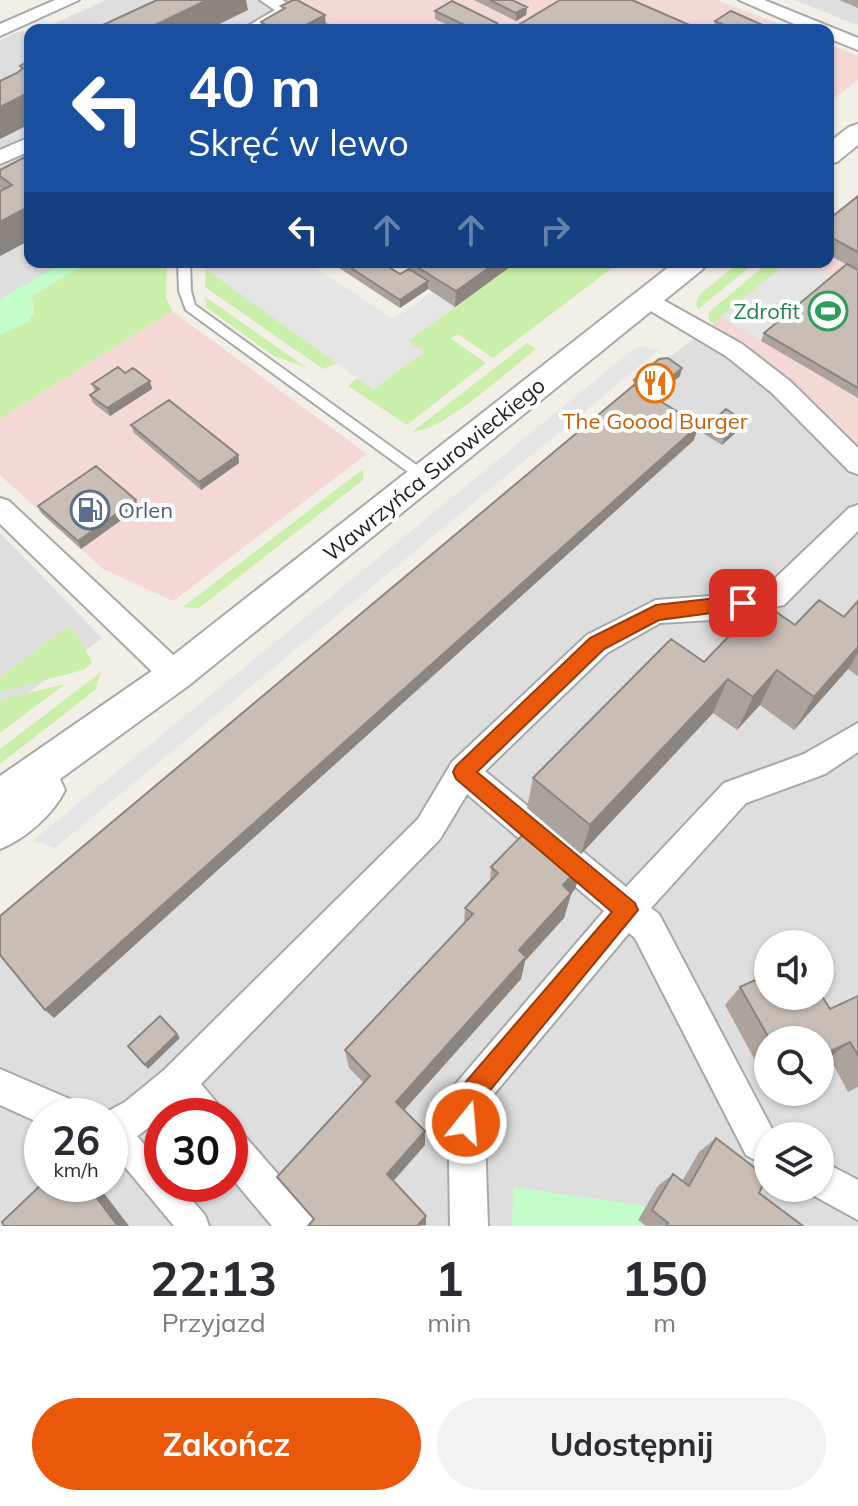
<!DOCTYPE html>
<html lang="pl">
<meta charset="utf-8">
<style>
body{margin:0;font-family:Mulish,sans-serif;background:#f2f2f3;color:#2b2b33;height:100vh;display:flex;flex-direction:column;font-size:30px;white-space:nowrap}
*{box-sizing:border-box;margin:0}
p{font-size:26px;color:#7c7c81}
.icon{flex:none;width:44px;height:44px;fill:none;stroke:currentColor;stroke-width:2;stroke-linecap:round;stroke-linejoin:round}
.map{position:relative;height:1226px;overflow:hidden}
.details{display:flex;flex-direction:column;background:#fff;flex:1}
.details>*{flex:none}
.top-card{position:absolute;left:24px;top:24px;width:810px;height:244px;border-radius:16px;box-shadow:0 2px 6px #0004;background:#1a4fa0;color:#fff;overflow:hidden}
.tools{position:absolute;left:754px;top:930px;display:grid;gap:16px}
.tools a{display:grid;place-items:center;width:80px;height:80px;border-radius:50%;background:#fff;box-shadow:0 2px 6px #0004;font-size:40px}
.speed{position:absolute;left:24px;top:1098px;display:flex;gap:16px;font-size:40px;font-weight:700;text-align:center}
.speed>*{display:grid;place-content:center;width:104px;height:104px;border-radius:50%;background:#fff;box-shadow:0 2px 6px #0004;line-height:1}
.speed small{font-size:20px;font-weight:400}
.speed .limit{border:12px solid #d22;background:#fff;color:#111}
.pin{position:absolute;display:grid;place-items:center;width:68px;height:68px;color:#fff;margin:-34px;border-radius:16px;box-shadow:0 4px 12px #0006}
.me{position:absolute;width:88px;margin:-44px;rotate:17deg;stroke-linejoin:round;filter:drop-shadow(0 0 6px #0008)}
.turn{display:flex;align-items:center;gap:28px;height:168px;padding:0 32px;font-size:36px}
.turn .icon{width:104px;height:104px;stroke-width:2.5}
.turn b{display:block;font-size:56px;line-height:68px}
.lanes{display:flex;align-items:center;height:76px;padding:0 32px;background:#0003;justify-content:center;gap:40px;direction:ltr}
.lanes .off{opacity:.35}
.eta{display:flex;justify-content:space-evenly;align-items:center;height:136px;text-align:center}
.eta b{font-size:48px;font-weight:700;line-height:56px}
.action{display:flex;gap:16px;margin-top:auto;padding:16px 32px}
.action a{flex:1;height:92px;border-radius:48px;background:#ea580c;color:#fff;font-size:32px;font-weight:700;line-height:92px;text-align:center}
.action a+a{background:#f2f2f3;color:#2b2b33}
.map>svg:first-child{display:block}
.residential{fill:#dfdede;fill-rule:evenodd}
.commercial{fill:#f3d8d6}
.grass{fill:#c9efaa}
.park{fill:#c3feca}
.parking{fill:#e5e5e5}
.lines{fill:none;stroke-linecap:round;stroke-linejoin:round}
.service-casing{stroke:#a8a8a8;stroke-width:4}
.pedestrian-casing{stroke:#a8a8a8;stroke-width:4}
.minor-casing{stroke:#a8a8a8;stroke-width:4}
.tertiary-casing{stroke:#a8a8a8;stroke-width:4}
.service{fill:#fff;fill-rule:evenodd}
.pedestrian{fill:#fff;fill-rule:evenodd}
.minor{fill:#fff;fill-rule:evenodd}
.tertiary{fill:#fff;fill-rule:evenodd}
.wall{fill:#aca39d}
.shaded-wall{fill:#8c857f}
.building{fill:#c8beb6;stroke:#8c857f;stroke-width:2}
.route{fill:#ea580c;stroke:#983908;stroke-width:2}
.labels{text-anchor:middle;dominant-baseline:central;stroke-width:8;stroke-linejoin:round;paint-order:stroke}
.leisure-label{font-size:22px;fill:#27864d;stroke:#fff;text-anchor:end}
.food-label{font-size:22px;fill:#c56008;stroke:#fff}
.street-label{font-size:22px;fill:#212121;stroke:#fff}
.service-label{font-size:22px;fill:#4e5e75;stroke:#fff;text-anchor:start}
</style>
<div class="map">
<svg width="858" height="1226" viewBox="0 0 858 1226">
<rect width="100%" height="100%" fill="#f2efe7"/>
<path class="residential" d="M106,0H292L344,30H40Z
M795,0H858V24L857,25Z
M20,31L30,32V262H88L31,297L0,335V40Z
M705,331L858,454V1226H0V922L657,366ZM768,944H820V996H768ZM768,1040H820V1092H768ZM42,1116H110V1184H42ZM162,1116H230V1184H162ZM768,1136H820V1188H768Z
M0,533L102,638L0,714Z"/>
<path class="commercial" d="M292,0H717L795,30H344Z
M828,44L858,56V80L828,103Z
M858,199V454L705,331L788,262H828V224Z
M172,311L367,454L173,601L103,569L0,475V419Z"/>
<path class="grass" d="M88,262H167L166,297L172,311L0,419V335L33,315L31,297Z
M534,262H620L493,358L458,334L451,339L486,363L407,425L348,386L357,378L374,389L423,352L408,341L516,263L525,268Z
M740,262H756L698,309L696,304L700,294Z
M769,262L785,265L714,323L709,321V312Z
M206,269L338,363L323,369L205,287Z
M204,296L307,368L274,356L207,308Z
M527,343L536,349C510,369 442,432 412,432Z
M363,469V480L199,608L183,607Z
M69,626L80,638L92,663L83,670L0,692V677Z
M101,672L95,690L0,764V749Z
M65,684L0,733V700Z"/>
<path class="park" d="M65,262H88L31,297L34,305L30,321L0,335V299Z
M513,1187L646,1206L639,1220L646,1226H512Z"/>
<path class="parking" d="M207,262H307L393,319L432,292L455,307L408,341L424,352L373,390L206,269Z
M788,262H807L836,278L761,341L720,317Z
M637,346L659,350L55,848L32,841Z"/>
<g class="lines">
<g class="service-casing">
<path id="service" d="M178,262H190L191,291L195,305L429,474L430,477L429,480H419L186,310L179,291Z"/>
</g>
<g class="pedestrian-casing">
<path id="pedestrian" d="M114,1117L124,1121L162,1165V1184H178L205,1215L209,1226H174L110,1149V1118Z"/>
</g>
<g class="minor-casing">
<path id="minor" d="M55,0H79L0,36V24Z
M260,0H282L335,30H312L288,17L264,30H241L275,10Z
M739,0H764L858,38V50L828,38V30H808Z
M30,137V151L0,164V150Z
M647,291L742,344L790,381L858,448V474L849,471L772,393L726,356L639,304L636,299L639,294Z
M0,498L9,501L185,666L190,675L185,684L175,687L165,684L0,524Z
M858,505V531L784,605L711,620L660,623L607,653L485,771L626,887L724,783L804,754L858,723V752L825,774L746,803L651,908L659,914L772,1129L781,1135L768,1136V1167L746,1155L635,938L629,933L484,1106L488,1226H450L448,1100L453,1087L604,911L467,794L440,839L201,1084L217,1103L222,1116H181L174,1108L127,1144L110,1148V1116H99L125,1102L164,1070L418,819L452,762L587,635L656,600L711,596L766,587L849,508Z
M0,1069L79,1103L84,1116H42V1124L0,1105Z
M230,1128L243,1134L310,1211L315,1226H272L230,1176Z
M820,1160L858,1180V1220L807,1192L805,1188H820Z"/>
</g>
<g class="tertiary-casing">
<path id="tertiary" d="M858,124V145L837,162L828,164V143L849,127Z
M675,262H707L703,269L188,686L60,779L65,790C54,814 24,840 0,849V776L162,664Z"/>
</g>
<use href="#service" class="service"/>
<use href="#pedestrian" class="pedestrian"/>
<use href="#minor" class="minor"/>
<use href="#tertiary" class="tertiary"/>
</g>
<path class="wall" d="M474,0H512L527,7L526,15L516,21Z
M839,0H858V8Z
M281,6L325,15L326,30H262L261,22L282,10Z
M435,11L497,23L496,30H458L435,19Z
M715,21L774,30H715L713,29Z
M30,155V240L0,256V191H1L0,187V170Z
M858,196V398L761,341L764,333L846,264L828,255V220Z
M330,262H381L400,274L409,269V262H534L525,268L516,263L455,307L428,289L400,308Z
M125,373L150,381L152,389L110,416L93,403L90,395L95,392L92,384Z
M680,376L655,398L694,440L54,1018L633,386L634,380Z
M131,425L238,455L239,463L201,490L134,433Z
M707,426L741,428L722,445L704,434Z
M136,500L138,508L81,549L41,513L38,506Z
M858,601V676L848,669L794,730L760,705L737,730L713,713L581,854L527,808L533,778L704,662L795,625L844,617Z
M583,863L575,889L571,894L564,918L525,961L521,979L404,1110L425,1131V1145L393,1181L426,1216V1225L314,1219L277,1177L364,1083L349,1068L345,1050L464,924L465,908L490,882L491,867Z
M740,987L830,1009L858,996V1087L848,1092L820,1040H768V1084L725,1005Z
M716,1138L759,1193L803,1226H646L638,1220L658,1186L673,1174L682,1181L699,1152Z"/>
<path class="shaded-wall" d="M207,0H246L248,10L207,30H145Z
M527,7L526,15L516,21V13Z
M325,15L326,30H300V28Z
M497,23L496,30H485Z
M30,92V124L0,139V107Z
M30,206V240L0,256V222Z
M497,262H516L455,307L456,291Z
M526,262H534L525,268Z
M428,281V289L400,308V300Z
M682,368L680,376L651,401L653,393Z
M150,381L152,389L110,416L107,408Z
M744,421L741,428L722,445L724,438Z
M699,425L694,440L54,1018L45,1010Z
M238,455L239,463L201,490L199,482Z
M136,500L138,508L81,549L78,541Z
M858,647V653L848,669L794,730L814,697Z
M777,670L760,705L737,730L753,697Z
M728,679L713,713L581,854L590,825Z
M583,863L575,889L571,894L564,918L525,961L521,979L398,1117L396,1102L563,885Z
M177,1034L180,1038L148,1069L145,1065Z
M850,1042L829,1058L820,1063V1056Z
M425,1131V1145L389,1186L387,1174Z
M86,1184H97L129,1226H118Z
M426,1216V1225L417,1226Z"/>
<path class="building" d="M157,0H207L145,30H92Z
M293,0H297L325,15L300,28L303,30H275L261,22L285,8L281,6Z
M490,0H512L527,7L516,13Z
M560,0H632L701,30H510Z
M452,1L497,23L485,30H463L469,27L435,11Z
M731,11L774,30H735L715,21Z
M30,60V92L0,107V81L17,73L23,68L20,66Z
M29,155L30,206L0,222V191L12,185L0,176V170Z
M858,196V252L828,236V220Z
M342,262H381L400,274L409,269L428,281L400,300Z
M409,262H497L456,291Z
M847,264L858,270V388L764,333Z
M668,358L682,368L653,393L634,380L659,359Z
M118,367L125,373L133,368L150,381L107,408L90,395L99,389L92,384Z
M634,385L699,425L45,1010L0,955V916Z
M169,400L238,455L199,482L131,425Z
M726,409L744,421L724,438L707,426Z
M96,466L136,500L78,541L38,506Z
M819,600L844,617L858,601V647L814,697L777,670L753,697L728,679L590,825L533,778L671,639L704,662L762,602L795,625Z
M535,822L583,863L563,885L571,893L519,950L526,957L396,1102L425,1131L387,1174L426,1216L417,1226H308L314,1219L277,1177L370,1076L345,1050L473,914L465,908L498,873L491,867Z
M768,974V996H820V993L830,1009L858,996V1055L850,1042L820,1056V1040H770L740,987Z
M160,1016L177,1034L145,1065L128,1046Z
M716,1138L767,1177L759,1193L803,1226H666L668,1223L652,1210L673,1174L689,1186Z
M42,1184H86L118,1226H4L2,1222Z"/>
<path class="route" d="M743,595L749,597L752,603L749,608L659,620L604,649L477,772L635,903L638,910L478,1105V1123L475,1131L466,1135L458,1131C453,1119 452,1104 457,1092L612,912L456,779L453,772L456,766L590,638L656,605Z"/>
<defs>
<g id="stadium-ring" transform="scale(2)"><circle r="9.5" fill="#fff" stroke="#2e9e5b" stroke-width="1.5"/><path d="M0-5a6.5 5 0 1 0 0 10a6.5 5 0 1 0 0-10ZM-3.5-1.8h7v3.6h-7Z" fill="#2e9e5b"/></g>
<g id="restaurant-ring" transform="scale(2)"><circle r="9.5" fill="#fff" stroke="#e8710a" stroke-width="1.5"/><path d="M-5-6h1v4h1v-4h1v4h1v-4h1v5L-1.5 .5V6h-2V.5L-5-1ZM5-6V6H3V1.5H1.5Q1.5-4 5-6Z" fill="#e8710a"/></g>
<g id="fuel-ring" transform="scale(2)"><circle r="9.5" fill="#fff" stroke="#5c6f8a" stroke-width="1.5"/><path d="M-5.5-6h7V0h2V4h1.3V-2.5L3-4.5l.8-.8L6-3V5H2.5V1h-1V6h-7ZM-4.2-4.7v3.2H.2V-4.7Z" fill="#5c6f8a"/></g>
</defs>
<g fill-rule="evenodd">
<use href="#stadium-ring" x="828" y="311"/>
<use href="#restaurant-ring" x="655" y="383"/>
<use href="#fuel-ring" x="90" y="510"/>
</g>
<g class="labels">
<g class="leisure-label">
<text x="800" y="311">Zdrofit</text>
</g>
<g class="food-label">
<text x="655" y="421">The Goood Burger</text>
</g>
<g class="street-label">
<text transform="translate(434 469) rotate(-39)">Wawrzyńca Surowieckiego</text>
</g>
<g class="service-label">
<text x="118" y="510">Orlen</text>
</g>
</g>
</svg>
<div class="tools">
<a><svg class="icon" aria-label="sound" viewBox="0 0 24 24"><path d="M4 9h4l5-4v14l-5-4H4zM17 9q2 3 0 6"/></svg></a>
<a><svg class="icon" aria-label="search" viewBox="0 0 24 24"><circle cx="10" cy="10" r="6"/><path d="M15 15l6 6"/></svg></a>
<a><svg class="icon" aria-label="layers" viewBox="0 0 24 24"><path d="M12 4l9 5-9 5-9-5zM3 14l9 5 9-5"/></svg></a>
</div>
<div class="speed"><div>26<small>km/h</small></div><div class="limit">30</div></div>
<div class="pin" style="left:743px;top:603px;background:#d93025"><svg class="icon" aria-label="arrive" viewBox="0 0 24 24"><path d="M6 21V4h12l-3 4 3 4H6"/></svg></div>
<svg class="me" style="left:466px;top:1123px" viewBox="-20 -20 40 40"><circle r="17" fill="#ea580c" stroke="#fff" stroke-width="3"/><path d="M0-11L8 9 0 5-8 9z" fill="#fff"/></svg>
<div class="top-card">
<div class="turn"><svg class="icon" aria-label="left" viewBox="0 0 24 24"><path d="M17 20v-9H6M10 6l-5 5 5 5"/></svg><div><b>40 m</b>Skręć w lewo</div></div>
<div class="lanes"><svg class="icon" aria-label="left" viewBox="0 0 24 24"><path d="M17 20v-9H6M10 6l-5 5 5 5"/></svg><svg class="icon off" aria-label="ahead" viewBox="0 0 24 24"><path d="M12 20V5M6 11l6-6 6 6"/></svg><svg class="icon off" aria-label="ahead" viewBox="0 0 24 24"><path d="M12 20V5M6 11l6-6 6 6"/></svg><svg class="icon off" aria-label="right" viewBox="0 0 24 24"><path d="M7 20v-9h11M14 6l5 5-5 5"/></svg></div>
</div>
</div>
<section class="details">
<div class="eta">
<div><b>22:13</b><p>Przyjazd</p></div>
<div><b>1</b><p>min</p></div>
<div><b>150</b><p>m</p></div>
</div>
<div class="action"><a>Zakończ</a><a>Udostępnij</a></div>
</section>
